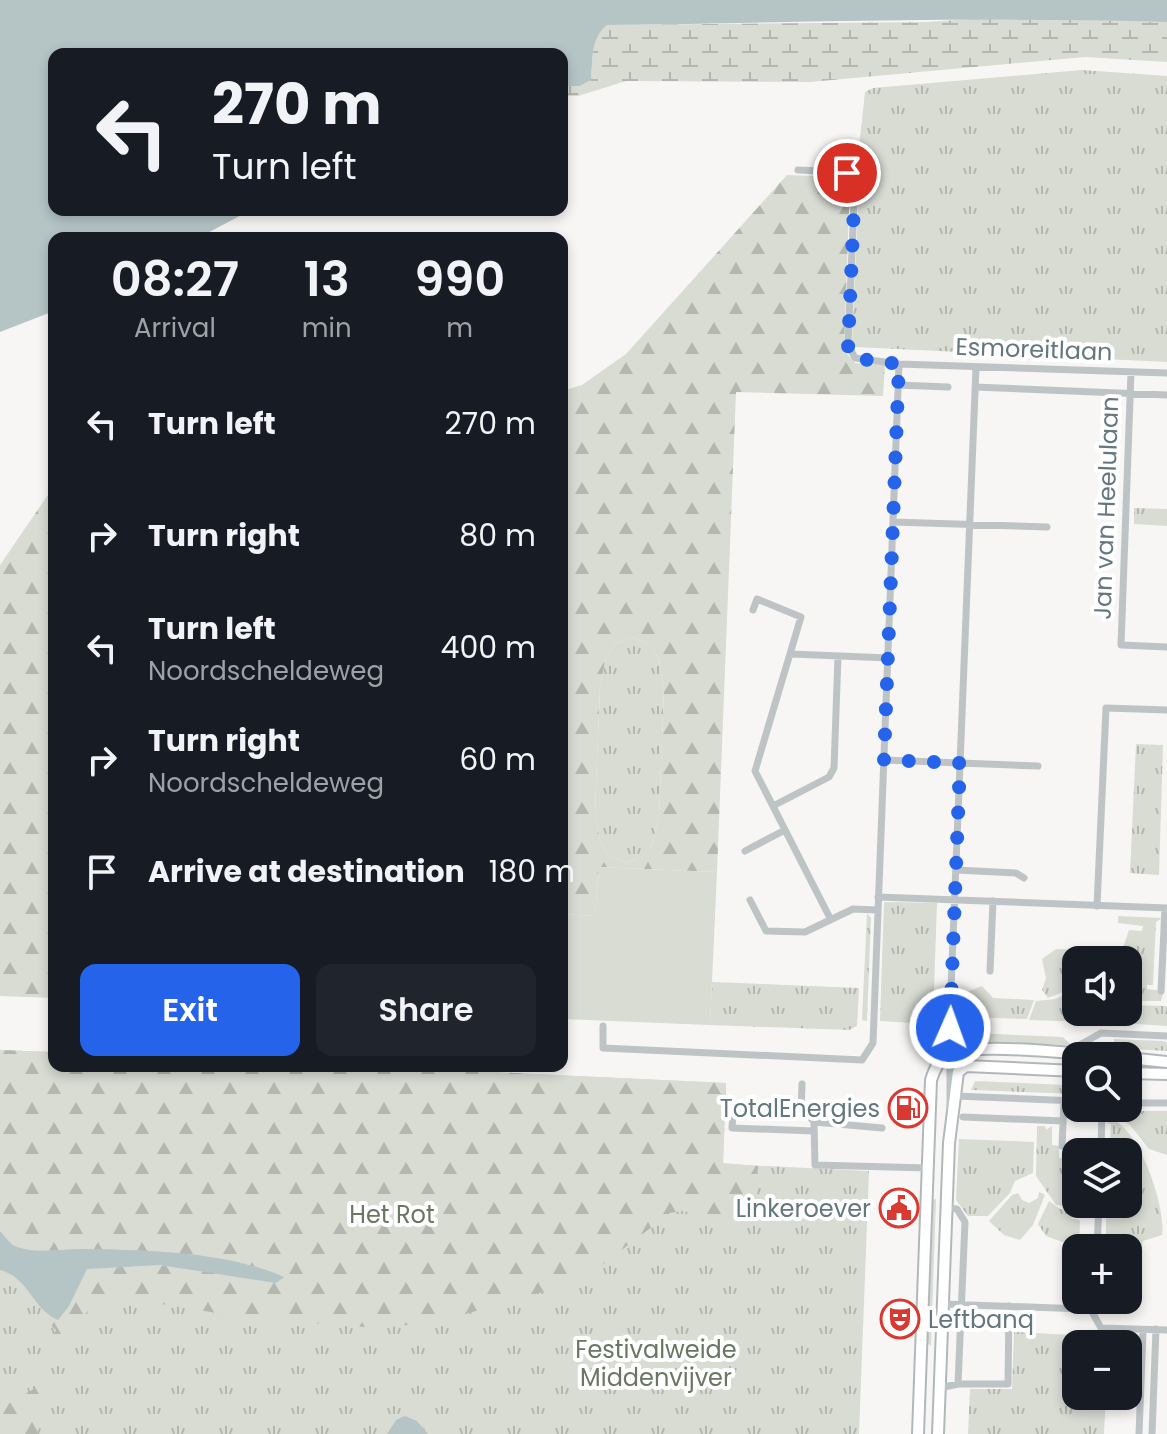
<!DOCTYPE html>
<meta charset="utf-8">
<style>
body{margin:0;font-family:Poppins,sans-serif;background:#20242c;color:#f1f3f6;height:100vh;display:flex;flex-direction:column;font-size:30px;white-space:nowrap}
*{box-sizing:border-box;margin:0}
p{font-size:26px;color:#9ea1a6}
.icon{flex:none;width:44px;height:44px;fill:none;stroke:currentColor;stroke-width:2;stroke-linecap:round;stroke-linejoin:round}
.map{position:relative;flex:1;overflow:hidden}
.panel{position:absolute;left:48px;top:232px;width:520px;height:840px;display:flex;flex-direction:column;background:#171b24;border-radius:16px;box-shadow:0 4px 12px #0003}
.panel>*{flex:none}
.banner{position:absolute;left:48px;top:48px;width:520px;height:168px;border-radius:16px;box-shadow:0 4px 12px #0003;background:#171b24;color:#f1f3f6;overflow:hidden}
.fabs{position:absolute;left:1062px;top:946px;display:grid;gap:16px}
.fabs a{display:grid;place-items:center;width:80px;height:80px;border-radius:16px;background:#171b24;box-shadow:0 4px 12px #0003;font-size:40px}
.pin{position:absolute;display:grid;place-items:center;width:68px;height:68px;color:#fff;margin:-34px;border:4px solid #fff;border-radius:50%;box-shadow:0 2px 8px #0007}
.me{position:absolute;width:88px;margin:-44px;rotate:2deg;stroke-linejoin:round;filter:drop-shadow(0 0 6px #0008)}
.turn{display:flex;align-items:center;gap:28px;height:168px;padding:0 32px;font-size:36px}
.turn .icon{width:104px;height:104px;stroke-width:2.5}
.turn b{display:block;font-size:56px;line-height:68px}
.eta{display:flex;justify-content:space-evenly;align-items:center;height:136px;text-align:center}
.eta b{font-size:48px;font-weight:600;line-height:56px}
.primary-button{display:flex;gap:16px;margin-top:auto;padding:16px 32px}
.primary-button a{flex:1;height:92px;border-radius:16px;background:#2563eb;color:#fff;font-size:32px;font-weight:600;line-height:92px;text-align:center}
.primary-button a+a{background:#20242c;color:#f1f3f6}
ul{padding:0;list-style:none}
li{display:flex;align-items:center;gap:24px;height:112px;padding:0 32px}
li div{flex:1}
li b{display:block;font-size:30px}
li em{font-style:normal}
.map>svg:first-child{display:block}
.grass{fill:url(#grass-tufts)}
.forest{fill:url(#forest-firs);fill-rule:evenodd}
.wetland{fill:url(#wetland-marsh)}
.pitch{fill:#d8dcd3}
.water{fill:#b5c4c5}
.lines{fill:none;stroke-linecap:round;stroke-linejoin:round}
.secondary-casing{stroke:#b1b8bb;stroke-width:14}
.minor{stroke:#bec4c6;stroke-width:7}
.secondary{stroke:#fff;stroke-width:10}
.route{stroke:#2563eb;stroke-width:14;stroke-dasharray:0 25.2}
.labels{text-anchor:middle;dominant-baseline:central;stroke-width:8;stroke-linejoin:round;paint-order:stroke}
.street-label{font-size:24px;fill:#63777e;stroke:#fff}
.poi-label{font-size:24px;fill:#63777e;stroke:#fff;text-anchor:end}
.park-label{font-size:24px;fill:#697662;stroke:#fff}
</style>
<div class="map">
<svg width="1167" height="1434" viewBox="0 0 1167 1434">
<defs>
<pattern id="grass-tufts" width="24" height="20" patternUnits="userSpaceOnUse" patternTransform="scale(2)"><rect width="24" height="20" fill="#d8dcd3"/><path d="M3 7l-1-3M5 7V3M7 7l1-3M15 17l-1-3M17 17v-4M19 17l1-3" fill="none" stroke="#b3b7b0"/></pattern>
<pattern id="forest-firs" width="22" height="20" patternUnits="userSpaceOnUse" patternTransform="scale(2)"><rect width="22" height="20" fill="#d8dcd3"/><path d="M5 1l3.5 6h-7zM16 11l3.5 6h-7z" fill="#b3b7b0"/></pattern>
<pattern id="wetland-marsh" width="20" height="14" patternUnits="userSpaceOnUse" patternTransform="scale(2)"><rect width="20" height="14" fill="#d8dcd3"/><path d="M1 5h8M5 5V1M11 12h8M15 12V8" fill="none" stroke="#b3b7b0"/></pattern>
</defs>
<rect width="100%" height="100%" fill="#f7f6f4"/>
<path class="grass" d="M1082,70L1167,76V362L855,347L852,342L859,184L856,175L865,92L873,88Z
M1134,508L1167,509V526L1134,524Z
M633,637L651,646L659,659L664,689L659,814L653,843L643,856L626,863L608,855L600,841L595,812L600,687L606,657L616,644Z
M1136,744L1163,745L1159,875L1130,873Z
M884,902L937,903L933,1018L929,1024L880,1021Z
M867,913L871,918L867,1021L862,1020Z
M1118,916L1162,918L1156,922L1153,985H1147V989L1164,991L1161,1001H1128V960H1119L1129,930L1142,931L1143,926L1118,923Z
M1056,949L1120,951L1116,960H1076V987L1048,998L1042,990L1046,978L1042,959Z
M712,982L859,988L857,1026L849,1030L710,1025Z
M982,986L993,998L1034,1000L1027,1019L966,1017L967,992Z
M1076,990V1012H1122L1119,1023L1029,1020L1036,1001L1055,999Z
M1128,1005L1167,1006V1026L1122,1023Z
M974,1033L1063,1037L1071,1045L976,1043L971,1038Z
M1114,1039L1162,1041L1167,1042V1051L1114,1048Z
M0,1050L54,1052V1066H363L726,1083L723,1164L869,1171L859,1434H0Z
M975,1081L1067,1085L1076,1088V1094L971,1090Z
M1108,1111H1167V1155L1149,1149L1130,1125Z
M1108,1118C1140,1124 1167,1212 1162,1235L1143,1241L1137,1266H1128V1248H1106V1217L1101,1209H1108V1204H1128V1152H1110L1111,1124L1107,1123Z
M1037,1126H1045L1046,1130L1052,1126V1145L1059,1146V1158H1064L1065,1146L1076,1154L1078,1207L1056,1205L1036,1176Z
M959,1139L1034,1142L1033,1173L1015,1181L1010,1193L988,1216H968L956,1200Z
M1039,1192L1045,1195L1033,1225L1020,1240L1004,1235L989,1221L1012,1195L1018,1193L1022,1200L1029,1203L1038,1198Z
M936,1199L931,1346L925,1341L931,1200Z
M1049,1201L1060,1209L1078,1211L1080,1215L1070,1218L1080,1220L1079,1248L1046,1236L1038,1224Z
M1014,1332L1109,1337V1344H1076V1396H1106L1104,1434H968L970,1389H1012Z"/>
<path class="forest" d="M787,175L841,177L850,182L844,351L855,363L885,365L883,396L736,392L717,872L599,867L595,916L562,914V391L582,385L626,354ZM633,637L651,646L659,659L664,689L659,814L653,843L643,856L626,863L608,855L600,841L595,812L600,687L606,657L616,644Z
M54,486V998L0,996V565Z
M0,1050L54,1052V1066H363L726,1083L723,1163L758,1166C757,1187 757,1205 741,1220L682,1211L670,1213L581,1281L437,1322L379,1328L254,1319L143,1301L133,1295L101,1296L60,1343L51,1361L48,1349L56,1330L46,1321L47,1316L58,1320L69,1306L86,1269L160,1265L276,1282L283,1277C227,1252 142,1250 81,1249C60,1249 32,1255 13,1245C8,1242 4,1235 0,1231Z
M40,1385L49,1398L37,1434H0V1404L11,1403Z"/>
<path class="wetland" d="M999,17L1167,22V62L1085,57L810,82L626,81L578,96H562V86H580L591,80C593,60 590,39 607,25L928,22Z"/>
<path class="pitch" d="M599,867L717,872L710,1025L562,1019V914L595,916Z"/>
<path class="water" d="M0,0H1167V22C980,16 794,23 607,25C590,39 593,60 591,80L580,86H562V54H54V210H251L198,238H54V311L0,332Z
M0,1231C4,1235 8,1242 13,1245C32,1255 60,1249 81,1249C146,1250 224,1251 284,1277L276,1283L160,1265L87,1269L69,1306L58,1320C32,1309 29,1277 0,1270Z
M405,1416L417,1421L428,1434H387L396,1420Z"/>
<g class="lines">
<g class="secondary-casing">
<path id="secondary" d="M1128,1058L1167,1062
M1128,1073L1167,1074
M918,1434L931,1080C934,1071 938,1060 947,1055C971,1042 1072,1053 1102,1056
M938,1434L949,1143L958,1072L966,1066L1076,1071"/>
</g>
<path class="minor" d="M798,170L844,172L855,180L848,344L855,358L899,364L1167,373
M1131,372L1121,645L1167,647
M898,385L948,387
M975,387L1167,395
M893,522L1047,527
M753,610L757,599L801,617L755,771L831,920
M791,654L889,658
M884,760L1038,766
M773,806L829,777L834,768L838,656
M745,851L785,830
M956,870L1016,873L1024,878
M878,897L1167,908
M750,900L766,931L805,932L853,909L878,910
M1097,906L1106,708L1167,710
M990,971L993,901
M1161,991L1165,908
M603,1026V1048L862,1060L873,1043L899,364
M1067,1052L1101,1033L1167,1036
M955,1096L1076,1101
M1128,1103H1167
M950,1108V1013L976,367
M801,1116L802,1084
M963,1117L1063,1121
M814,1122L882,1128
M814,1131L732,1128L733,1113L809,1116L814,1122L815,1165L928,1168
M1062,1146L1064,1101
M1101,1152L1102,1108
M947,1208L957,1209L965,1222L958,1384
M1097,1248L1099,1204
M943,1304L1083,1309L1091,1310L1101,1328L1167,1330
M940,1388L958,1384H1008L1009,1306
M1139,1434L1143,1331
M1152,1434L1156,1329"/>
<use href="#secondary" class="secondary"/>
</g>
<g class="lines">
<path class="route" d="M847,173L855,182L848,349L860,359L899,364L884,760L960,763L950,1028"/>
</g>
<defs>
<g id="fuel-ring" transform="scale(2)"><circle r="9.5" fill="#fff" stroke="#da3931" stroke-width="1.5"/><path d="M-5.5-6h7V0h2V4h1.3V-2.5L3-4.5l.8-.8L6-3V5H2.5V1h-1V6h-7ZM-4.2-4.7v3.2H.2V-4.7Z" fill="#da3931"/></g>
<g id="civic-ring" transform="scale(2)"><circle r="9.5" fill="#fff" stroke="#da3931" stroke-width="1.5"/><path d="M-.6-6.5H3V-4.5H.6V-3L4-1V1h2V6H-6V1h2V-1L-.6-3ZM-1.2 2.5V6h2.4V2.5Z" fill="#da3931"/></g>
<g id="theatre-ring" transform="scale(2)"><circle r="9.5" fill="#fff" stroke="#da3931" stroke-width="1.5"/><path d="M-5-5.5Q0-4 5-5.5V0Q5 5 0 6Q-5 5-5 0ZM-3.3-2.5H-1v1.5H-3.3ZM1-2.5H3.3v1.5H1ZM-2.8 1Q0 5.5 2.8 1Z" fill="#da3931"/></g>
</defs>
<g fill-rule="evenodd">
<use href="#fuel-ring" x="908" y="1108"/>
<use href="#civic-ring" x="899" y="1208"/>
<use href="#theatre-ring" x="900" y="1319"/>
</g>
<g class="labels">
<g class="street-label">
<text transform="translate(1034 349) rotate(2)">Esmoreitlaan</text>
<text transform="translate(1106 508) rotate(-88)">Jan van Heelulaan</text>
</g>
<g class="poi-label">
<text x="880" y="1108">TotalEnergies</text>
<text x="871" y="1208">Linkeroever</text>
<text x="928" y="1319" text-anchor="start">Leftbanq</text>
</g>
<g class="park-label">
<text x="392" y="1214">Het Rot</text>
<text x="656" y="1349">Festivalweide<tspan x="656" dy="28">Middenvijver</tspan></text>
</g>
</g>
</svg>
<div class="fabs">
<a><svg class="icon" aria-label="sound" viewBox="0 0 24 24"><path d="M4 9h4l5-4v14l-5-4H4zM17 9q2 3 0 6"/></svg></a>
<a><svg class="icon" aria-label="search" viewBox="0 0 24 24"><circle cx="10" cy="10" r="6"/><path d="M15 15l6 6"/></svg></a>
<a><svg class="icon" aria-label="layers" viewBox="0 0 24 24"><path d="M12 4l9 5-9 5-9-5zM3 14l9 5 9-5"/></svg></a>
<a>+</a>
<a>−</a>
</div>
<div class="pin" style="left:847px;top:173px;background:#d93025"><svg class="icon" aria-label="arrive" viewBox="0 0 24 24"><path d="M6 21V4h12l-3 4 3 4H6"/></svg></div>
<svg class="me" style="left:950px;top:1028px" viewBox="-20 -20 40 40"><circle r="17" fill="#2563eb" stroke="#fff" stroke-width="3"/><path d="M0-11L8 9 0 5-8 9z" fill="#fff"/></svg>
<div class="banner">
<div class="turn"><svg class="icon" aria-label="left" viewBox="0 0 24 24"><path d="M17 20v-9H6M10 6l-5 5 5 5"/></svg><div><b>270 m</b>Turn left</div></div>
</div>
<section class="panel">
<div class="eta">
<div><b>08:27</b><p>Arrival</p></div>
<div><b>13</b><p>min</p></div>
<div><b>990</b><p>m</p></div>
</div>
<ul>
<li><svg class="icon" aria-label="left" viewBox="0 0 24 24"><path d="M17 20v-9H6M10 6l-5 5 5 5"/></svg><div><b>Turn left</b></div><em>270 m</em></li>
<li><svg class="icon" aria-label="right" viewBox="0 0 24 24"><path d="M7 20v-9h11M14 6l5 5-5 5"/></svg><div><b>Turn right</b></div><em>80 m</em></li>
<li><svg class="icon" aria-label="left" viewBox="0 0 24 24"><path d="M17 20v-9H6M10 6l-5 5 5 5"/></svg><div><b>Turn left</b><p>Noordscheldeweg</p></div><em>400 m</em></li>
<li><svg class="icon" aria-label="right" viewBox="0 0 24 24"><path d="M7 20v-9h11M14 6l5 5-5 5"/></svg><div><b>Turn right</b><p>Noordscheldeweg</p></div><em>60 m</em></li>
<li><svg class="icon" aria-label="arrive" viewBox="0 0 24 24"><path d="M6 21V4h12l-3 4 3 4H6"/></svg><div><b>Arrive at destination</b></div><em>180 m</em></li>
</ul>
<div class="primary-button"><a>Exit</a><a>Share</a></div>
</section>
</div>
